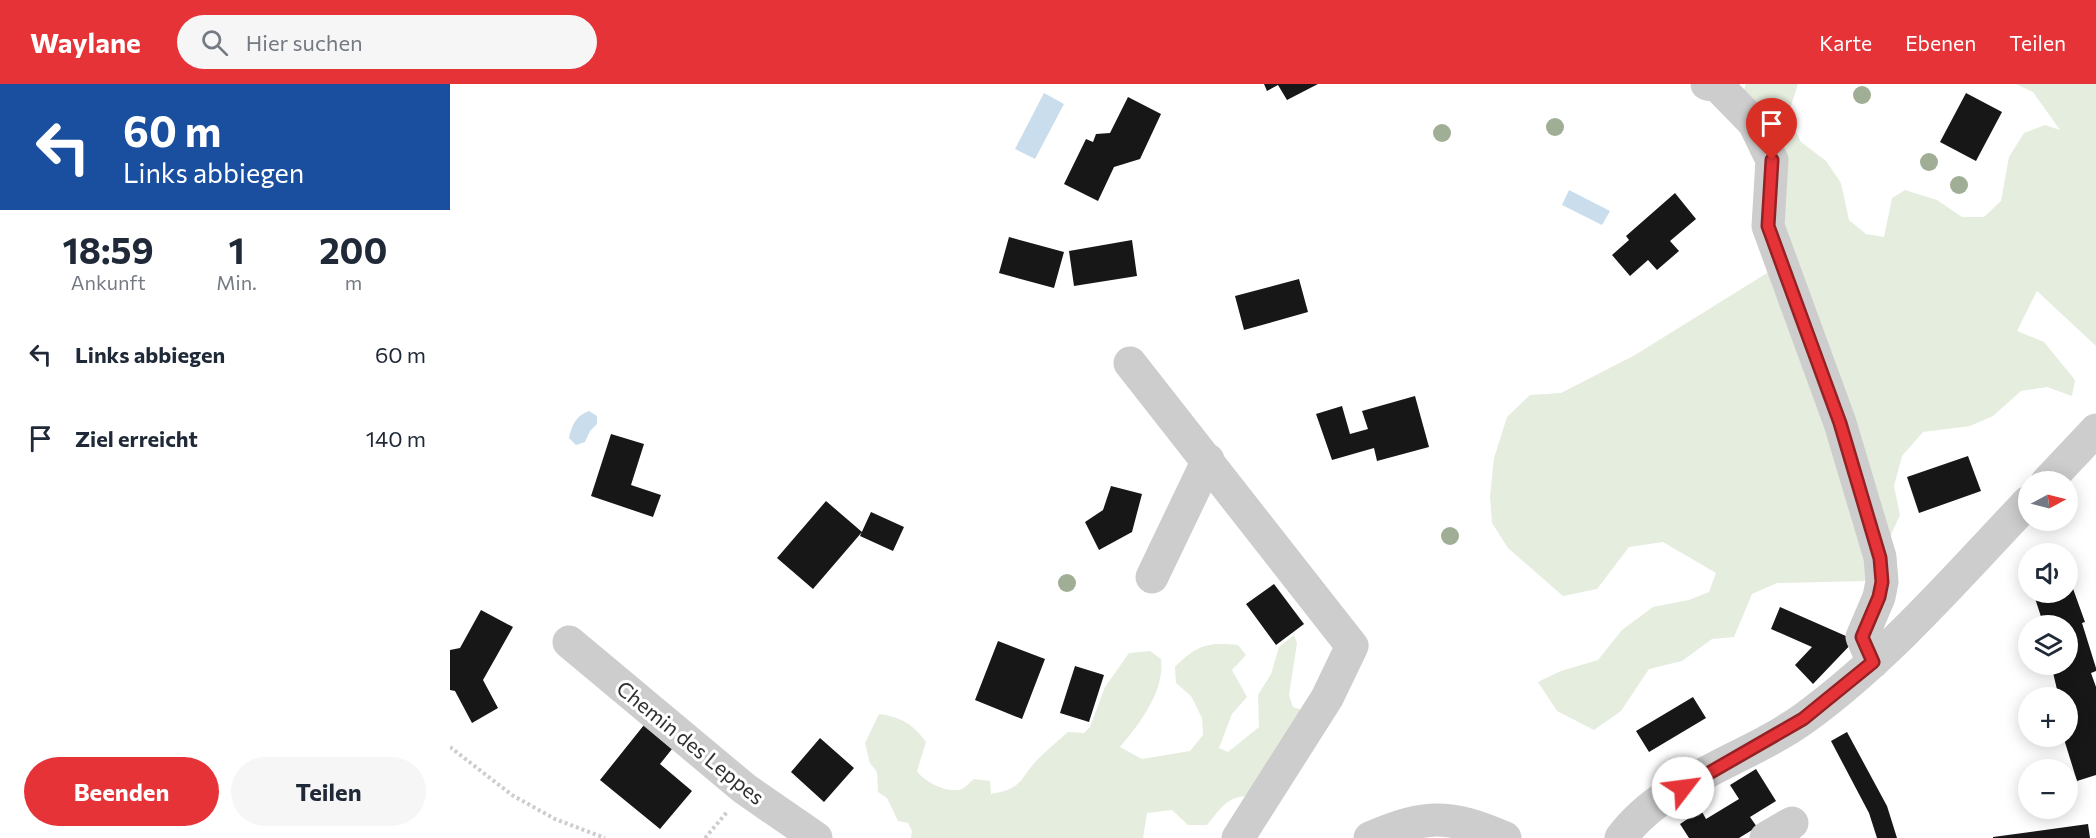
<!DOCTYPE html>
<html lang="de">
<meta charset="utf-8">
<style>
body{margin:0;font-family:Commissioner,sans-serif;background:#f6f6f7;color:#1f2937;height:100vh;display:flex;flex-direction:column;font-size:22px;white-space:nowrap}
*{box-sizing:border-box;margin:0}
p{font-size:20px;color:#747a83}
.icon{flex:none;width:33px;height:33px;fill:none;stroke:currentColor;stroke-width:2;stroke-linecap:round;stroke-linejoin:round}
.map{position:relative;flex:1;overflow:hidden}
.panel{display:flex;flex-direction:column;background:#fff;width:450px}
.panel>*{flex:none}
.banner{background:#1a4fa0;color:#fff;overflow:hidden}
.needle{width:39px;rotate:83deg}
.fabs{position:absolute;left:1568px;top:387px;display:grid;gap:12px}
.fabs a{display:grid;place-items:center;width:60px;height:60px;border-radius:50%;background:#fff;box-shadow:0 3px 15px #0003;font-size:30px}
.pin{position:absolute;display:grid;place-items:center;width:51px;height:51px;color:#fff;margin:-62px -26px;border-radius:50% 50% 50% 0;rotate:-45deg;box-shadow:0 0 6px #0007}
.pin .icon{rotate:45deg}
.me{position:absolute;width:66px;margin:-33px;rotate:60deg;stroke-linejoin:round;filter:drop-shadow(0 0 4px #0008)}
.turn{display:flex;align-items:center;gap:21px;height:126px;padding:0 24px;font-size:27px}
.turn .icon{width:78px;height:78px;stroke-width:2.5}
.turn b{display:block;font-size:42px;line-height:51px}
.eta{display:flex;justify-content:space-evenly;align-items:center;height:102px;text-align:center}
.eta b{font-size:36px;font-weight:700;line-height:42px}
.action{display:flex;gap:12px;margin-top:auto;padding:12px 24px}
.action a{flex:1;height:69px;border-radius:36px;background:#e53338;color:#fff;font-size:24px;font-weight:700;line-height:69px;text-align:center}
.action a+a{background:#f6f6f7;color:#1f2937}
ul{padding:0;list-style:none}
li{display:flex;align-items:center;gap:18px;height:84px;padding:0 24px}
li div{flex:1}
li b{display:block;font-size:22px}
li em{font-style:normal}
header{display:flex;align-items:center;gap:36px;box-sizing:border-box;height:84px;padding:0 30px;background:#e53338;color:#fff}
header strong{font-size:28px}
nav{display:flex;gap:33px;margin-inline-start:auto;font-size:21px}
.search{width:420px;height:54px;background:#f6f6f7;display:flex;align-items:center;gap:15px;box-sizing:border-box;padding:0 21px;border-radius:33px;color:#747a83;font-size:22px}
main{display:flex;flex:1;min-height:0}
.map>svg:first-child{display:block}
.green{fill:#e5edde}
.water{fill:#caddec}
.building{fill:#171717}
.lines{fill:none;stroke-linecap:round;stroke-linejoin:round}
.path{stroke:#cdcdcd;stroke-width:4;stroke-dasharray:3 3;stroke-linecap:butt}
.minor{stroke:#cdcdcd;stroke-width:33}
.tree{fill:#9fae94}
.route-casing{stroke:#952124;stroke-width:15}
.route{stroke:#e53338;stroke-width:10}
.labels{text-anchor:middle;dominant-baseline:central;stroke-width:6;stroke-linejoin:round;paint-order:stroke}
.street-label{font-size:21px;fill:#303030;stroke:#fff}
</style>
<header>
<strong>Waylane</strong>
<div class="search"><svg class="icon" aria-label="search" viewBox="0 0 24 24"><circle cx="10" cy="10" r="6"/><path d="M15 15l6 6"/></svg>Hier suchen</div>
<nav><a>Karte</a><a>Ebenen</a><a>Teilen</a></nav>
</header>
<main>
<section class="panel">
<div class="banner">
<div class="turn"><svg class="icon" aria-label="left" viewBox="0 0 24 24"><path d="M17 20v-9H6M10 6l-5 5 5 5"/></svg><div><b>60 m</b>Links abbiegen</div></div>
</div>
<div class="eta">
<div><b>18:59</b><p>Ankunft</p></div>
<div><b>1</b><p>Min.</p></div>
<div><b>200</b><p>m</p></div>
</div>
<ul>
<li><svg class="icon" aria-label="left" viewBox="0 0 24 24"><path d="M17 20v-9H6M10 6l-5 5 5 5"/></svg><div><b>Links abbiegen</b></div><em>60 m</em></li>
<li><svg class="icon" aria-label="arrive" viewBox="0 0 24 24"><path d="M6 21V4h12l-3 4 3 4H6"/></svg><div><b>Ziel erreicht</b></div><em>140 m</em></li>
</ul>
<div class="action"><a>Beenden</a><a>Teilen</a></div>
</section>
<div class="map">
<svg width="1646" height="754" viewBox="0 0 1646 754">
<rect width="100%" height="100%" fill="#fff"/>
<path class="green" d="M1296,0H1348L1338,31L1351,58L1376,77L1391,99L1399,136L1416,150L1434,153L1442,114L1455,106L1487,116L1512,133H1534L1551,117L1559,73L1574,49L1595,41L1610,46L1583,8L1566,0H1646V262L1587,207L1567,247L1594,258L1625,296L1622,312L1597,303L1571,307L1543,332L1520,342L1473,348L1452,372L1444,402L1450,431L1420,497L1327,499L1302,510L1284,553L1262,555L1232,577L1199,585L1171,627L1144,646L1107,627L1088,598L1111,587L1148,576L1172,546L1203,523L1239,516L1259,508L1266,489L1213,458L1179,463L1147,505L1113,512L1058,464L1042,439L1040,412L1044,374L1057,333L1080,311L1111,309L1185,271L1325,184L1322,76L1288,22Z
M844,551L847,559L839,611L843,623L858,628L804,712C777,711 773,722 757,741H738L722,726L697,729L693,754H461L462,747L458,739L448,737L437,714L428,708L427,688L420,679L415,659L429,630C451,633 463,640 476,658L467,687C474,698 498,710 512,705C516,703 520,698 524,695L540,697L541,710C574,705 569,694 589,674C598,665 608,657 618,648L634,649L640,643L655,603L679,569L700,567L711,575C715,607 690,639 670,663L692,675L740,667L753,651L752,634L741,612L726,599L725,583C747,561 757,558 788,561L796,571L782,586L797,613L782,630L769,664L778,668L809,643L808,611L821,590L829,563Z"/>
<path class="water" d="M594,9L614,20L585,75L565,65Z
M1119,106L1160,127L1152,141L1112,121Z
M139,327L147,332V340L140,347L135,358L126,361L119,354C122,340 126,332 139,327Z"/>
<path class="building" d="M814,0H868L837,16L828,1L817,7Z
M1516,9L1552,28L1526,77L1490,58Z
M678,13L711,30L690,75L664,83L648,117L614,100L636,55L643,58L646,50L660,49Z
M1225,109L1246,135L1220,157L1229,167L1207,186L1198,176L1180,192L1162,171L1179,156L1176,152Z
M559,153L614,168L604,204L549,189Z
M682,156L687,192L624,202L619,167Z
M849,195L858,228L794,246L785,212Z
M965,312L979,363L927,377L924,364L882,376L866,330L892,322L900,350L918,345L912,327Z
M161,350L194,360L181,401L211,411L203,433L141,412Z
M1518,372L1531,407L1469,429L1457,393Z
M661,402L692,410L682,448L649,466L635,438L653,426Z
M376,417L412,448L363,505L327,474Z
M421,428L454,443L443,467L410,452Z
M1617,488L1635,538L1632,539L1646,584V587L1641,589L1646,603V691L1627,697L1613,652H1617L1619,646L1617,614H1609L1601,580H1617V542H1594L1583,508H1617Z
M824,500L854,540L826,561L796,520Z
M1330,523L1405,556L1363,600L1345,581L1362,563L1321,545Z
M31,526L63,543L33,596L48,624L22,639L5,607L0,606V566L10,564Z
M548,557L595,575L572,635L525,616Z
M625,582L654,591L639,638L610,629Z
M1243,613L1256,634L1199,668L1186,647Z
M194,641L222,665L210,680L242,707L210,745L150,696Z
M1397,648L1437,722L1447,754H1427L1419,729L1381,657Z
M370,654L404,684L374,718L341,688Z
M1306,685L1326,717L1300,733L1307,743L1289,754H1239L1230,740L1251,726L1256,735L1289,715L1280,701Z
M1638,740L1640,754H1543V753Z"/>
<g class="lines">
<path class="path" d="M0,663L62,711L105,735L155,754
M255,754L278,727"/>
<path class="minor" d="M1257,0L1268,2L1304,39L1322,76L1318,142L1390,339L1430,473L1432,498L1429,513L1412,553L1423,578
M680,279L902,562L877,614L788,754
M1597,398L1646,346
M702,493L758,376
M119,558L295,705L366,754
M920,754C976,730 999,730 1055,754
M1171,754C1213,696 1299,675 1356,633C1439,572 1507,493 1578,418
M1316,754L1342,739"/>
</g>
<g class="tree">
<circle cx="1412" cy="11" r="9"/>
<circle cx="1105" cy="43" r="9"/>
<circle cx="992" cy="49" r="9"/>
<circle cx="1479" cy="78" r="9"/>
<circle cx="1509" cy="101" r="9"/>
<circle cx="1000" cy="452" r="9"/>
<circle cx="617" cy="499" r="9"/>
</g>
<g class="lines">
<g class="route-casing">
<path id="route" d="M1233,704L1353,635L1423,578L1412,553L1429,513L1432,498L1430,474L1390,339L1318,142L1322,76"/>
</g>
<use href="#route" class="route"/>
</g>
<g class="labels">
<g class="street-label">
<text transform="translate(241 658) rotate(39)">Chemin des Leppes</text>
</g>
</g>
</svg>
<div class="fabs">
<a><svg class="needle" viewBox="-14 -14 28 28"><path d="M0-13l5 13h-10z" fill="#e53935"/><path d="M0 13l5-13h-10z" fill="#747a83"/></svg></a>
<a><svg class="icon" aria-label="sound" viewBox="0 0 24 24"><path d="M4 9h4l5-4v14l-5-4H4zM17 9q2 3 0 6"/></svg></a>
<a><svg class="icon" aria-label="layers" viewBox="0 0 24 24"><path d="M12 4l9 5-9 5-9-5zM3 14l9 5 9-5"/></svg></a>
<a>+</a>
<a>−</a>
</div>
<div class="pin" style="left:1322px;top:76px;background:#d93025"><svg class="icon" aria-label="arrive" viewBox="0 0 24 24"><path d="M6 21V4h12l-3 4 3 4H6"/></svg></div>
<svg class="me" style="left:1233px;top:704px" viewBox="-20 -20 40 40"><circle r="19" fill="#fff"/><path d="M0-13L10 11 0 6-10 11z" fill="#e53338"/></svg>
</div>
</main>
